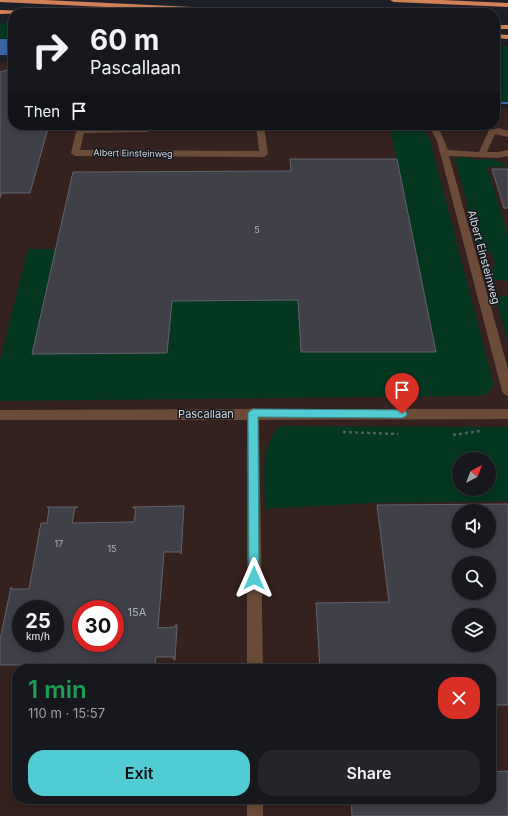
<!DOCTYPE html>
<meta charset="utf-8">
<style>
body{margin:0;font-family:Inter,sans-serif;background:#23252b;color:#f1f3f6;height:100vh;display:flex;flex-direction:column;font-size:15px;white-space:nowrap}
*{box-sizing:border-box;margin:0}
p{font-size:13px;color:#9ea0a4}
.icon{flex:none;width:22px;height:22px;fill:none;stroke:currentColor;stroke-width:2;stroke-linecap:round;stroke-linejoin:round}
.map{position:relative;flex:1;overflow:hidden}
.panel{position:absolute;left:12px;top:664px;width:484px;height:140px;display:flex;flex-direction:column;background:#16181e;border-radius:16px;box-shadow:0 2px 10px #0003,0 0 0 1px #35373c}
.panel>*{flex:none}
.hud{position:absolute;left:8px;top:8px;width:492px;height:122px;border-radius:16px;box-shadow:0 2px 10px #0003,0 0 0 1px #35373c;background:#16181e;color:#f1f3f6;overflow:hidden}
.needle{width:26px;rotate:42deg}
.tools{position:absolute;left:452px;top:452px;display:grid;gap:8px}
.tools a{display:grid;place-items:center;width:44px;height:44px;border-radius:50%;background:#16181e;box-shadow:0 2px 10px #0003,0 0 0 1px #35373c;font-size:20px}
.speed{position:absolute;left:12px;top:600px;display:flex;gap:8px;font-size:20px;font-weight:700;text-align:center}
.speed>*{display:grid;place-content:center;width:52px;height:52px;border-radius:50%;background:#16181e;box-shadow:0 2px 10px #0003,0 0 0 1px #35373c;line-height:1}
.speed small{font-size:10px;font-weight:400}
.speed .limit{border:6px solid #d22;background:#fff;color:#111}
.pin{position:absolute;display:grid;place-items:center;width:34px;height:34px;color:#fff;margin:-41px -17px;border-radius:50% 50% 50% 0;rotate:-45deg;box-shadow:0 0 4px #0007}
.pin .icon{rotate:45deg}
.me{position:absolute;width:44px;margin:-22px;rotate:0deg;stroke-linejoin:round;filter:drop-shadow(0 0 3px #0008)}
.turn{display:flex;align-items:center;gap:14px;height:84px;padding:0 16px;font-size:18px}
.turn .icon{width:52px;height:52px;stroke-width:2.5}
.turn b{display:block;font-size:28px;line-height:34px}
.then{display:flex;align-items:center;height:38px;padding:0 16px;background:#0003;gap:8px;font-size:15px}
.round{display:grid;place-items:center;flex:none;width:42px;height:42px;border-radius:16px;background:#23252b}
.summary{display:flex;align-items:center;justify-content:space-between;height:68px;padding:0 16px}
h1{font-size:24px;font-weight:600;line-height:30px;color:#1e9e55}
.button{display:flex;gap:8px;margin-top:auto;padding:8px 16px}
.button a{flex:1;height:46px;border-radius:16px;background:#51ccd2;color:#111;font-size:16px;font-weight:600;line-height:46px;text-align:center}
.button a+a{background:#23252b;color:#f1f3f6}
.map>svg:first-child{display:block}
.commercial{fill:#35221f;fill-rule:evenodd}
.green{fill:#033720;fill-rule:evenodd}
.water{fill:#3c66aa}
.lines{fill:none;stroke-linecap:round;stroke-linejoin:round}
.stream{fill:#3c66aa;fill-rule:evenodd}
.building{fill:#404049;stroke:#62626c;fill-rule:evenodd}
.path{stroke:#595b63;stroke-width:2.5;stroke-dasharray:3 3;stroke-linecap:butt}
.minor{fill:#6c4b39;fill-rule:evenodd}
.highway{fill:#d58355;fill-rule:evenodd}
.route{fill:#51ccd2;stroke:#358588}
.labels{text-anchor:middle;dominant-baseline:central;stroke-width:3;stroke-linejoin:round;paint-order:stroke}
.far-street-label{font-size:9px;fill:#d6d8de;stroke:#14171e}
.number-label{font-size:9px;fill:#b0b2b9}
.street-label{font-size:11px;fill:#d6d8de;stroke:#14171e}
.near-number-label{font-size:11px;fill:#b0b2b9}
</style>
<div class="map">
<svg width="508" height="816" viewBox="0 0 508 816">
<rect width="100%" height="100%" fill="#1d2028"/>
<path class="commercial" d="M0,62L13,63V125H495V107L508,108V816H0ZM459,459H489V489H459ZM459,511H489V541H459ZM459,563H489V593H459ZM21,609H55V643H21ZM81,609H115V643H81ZM459,615H489V645H459ZM17,669H491V799H17Z"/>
<path class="green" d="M0,23L13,24V39H0Z
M495,46H508V103L495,102Z
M390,126C405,126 419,125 429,137L494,386L485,395L472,396L0,401V360L28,249H55L33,352L168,351L172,299L299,298L432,347Z
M460,157H469L473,160L491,159L503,163L505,167H487L508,235V281L490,279L488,276L495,264L491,253L479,247L456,163V159Z
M495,296H508V341Z
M280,426L508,427V501L372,503L265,509C265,482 259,446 280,426ZM459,459H489V489H459Z"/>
<path class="water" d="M0,39H13V55H0Z"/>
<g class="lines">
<path class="stream" d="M495,102H508V104H495Z"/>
</g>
<path class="building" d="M13,68V78L11,83H13V125H49L30,193H2L0,198V72Z
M290,159H397L436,352H301L298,300L172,301L167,353L32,354L73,172L291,171Z
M492,169H508V208H504Z
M508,504V705H491V669H320L316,603L389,602L377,505ZM459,511H489V541H459ZM459,563H489V593H459ZM459,615H489V645H459Z
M184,506L181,554L180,552H164L158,628L175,627V625H177L175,660L173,659L174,657H156L155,664L0,665V640L11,587L12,589H29L41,523H47L49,508L47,507H78L75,508L72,523L134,522L136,508H133V507ZM21,609H55V643H21ZM81,609H115V643H81Z
M508,771V816H352L351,799H491V772Z"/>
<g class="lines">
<path class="path" d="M343,432L398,434
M453,435L480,431"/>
<path class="minor" d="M150,125H162L147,132L84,133L80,150L259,151L256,125H264L268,154L264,157L75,156L71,153L77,128L146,126Z
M426,125L438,126L448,150L479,152L489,130L499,128L508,131V137L495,134L487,152H498L508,150V156L498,158L449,156L508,369V396L504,394L502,391L437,141L431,129Z
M253,408L257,409H508V419L259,420L263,669H247V420H0V410L249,409Z
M247,799H263V816H247Z"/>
<path class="highway" d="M0,0H45L276,11L280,13H230L0,2Z
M390,0H443L508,3V7L394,2Z
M0,10L30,11L34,13L0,14Z
M495,25H508V29H495Z
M495,34L508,35V39L495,38Z"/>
</g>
<path class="route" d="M253,409L402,410L406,411L407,414L406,416L402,418L258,417L259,578L258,582L254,583L250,582L249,578L248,413L250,411Z"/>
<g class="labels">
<g class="far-street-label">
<text transform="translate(133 153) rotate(1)">Albert Einsteinweg</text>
</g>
<g class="number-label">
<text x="257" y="229">5</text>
<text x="59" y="543">17</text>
<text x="112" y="548">15</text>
</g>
<g class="street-label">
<text transform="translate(484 257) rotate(75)">Albert Einsteinweg</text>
<text x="206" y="414">Pascallaan</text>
</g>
<g class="near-number-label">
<text x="137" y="612">15A</text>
</g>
</g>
</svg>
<div class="tools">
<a><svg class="needle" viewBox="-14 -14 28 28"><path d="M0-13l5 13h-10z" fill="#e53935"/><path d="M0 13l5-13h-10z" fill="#9ea0a4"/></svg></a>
<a><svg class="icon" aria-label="sound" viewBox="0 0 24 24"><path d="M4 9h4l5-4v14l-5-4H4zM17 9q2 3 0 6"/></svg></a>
<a><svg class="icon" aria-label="search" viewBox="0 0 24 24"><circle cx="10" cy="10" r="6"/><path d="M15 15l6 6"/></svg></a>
<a><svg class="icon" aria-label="layers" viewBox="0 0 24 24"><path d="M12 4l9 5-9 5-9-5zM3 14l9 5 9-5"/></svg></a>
</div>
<div class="speed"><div>25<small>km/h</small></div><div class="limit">30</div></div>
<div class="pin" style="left:402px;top:414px;background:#d93025"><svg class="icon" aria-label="arrive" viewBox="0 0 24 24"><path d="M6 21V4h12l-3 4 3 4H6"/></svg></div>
<svg class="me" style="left:254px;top:578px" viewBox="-20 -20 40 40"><path d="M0-17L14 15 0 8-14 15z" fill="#51ccd2" stroke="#fff" stroke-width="4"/></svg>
<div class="hud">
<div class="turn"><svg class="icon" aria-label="right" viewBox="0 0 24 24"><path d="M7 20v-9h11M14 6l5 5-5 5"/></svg><div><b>60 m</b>Pascallaan</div></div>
<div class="then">Then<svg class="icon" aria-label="arrive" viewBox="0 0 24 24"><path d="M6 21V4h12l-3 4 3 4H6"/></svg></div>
</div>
<section class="panel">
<div class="summary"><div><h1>1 min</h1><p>110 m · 15:57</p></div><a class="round" style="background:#d93025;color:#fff"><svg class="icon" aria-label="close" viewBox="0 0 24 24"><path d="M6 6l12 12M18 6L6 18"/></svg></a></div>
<div class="button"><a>Exit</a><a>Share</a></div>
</section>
</div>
